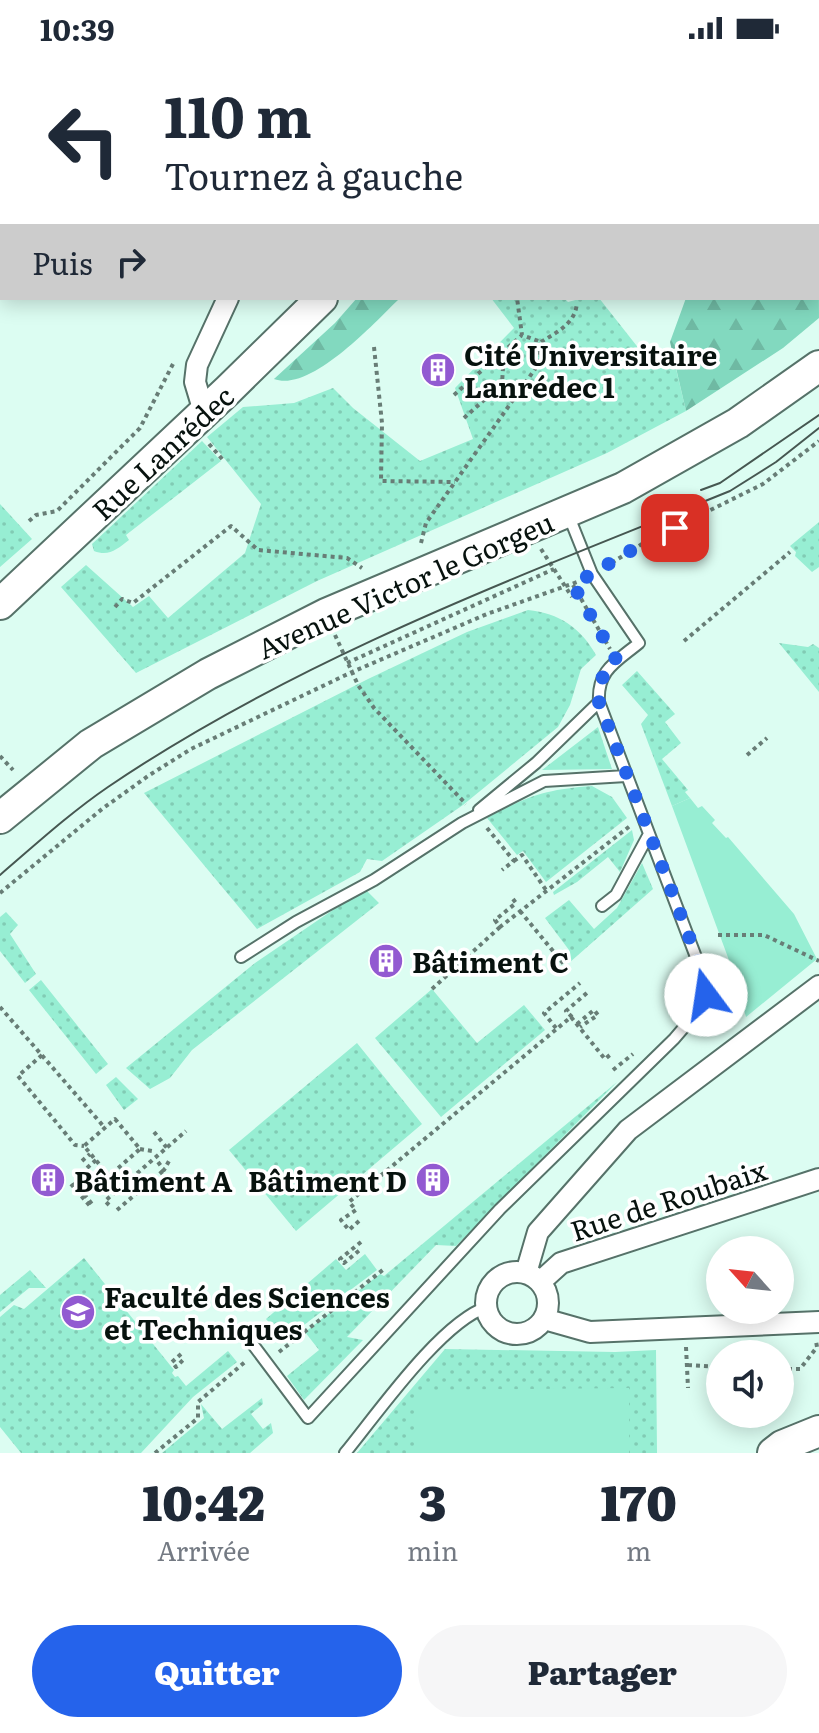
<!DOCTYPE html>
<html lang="fr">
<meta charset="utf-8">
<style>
body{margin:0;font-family:Literata,serif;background:#f6f6f7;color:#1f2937;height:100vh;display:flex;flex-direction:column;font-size:30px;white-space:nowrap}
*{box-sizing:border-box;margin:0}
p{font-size:26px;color:#747a83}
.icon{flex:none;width:44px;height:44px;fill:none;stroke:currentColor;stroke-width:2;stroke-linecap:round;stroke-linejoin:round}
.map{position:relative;height:1397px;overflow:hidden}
.details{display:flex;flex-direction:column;background:#fff;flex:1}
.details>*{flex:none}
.banner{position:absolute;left:0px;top:0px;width:820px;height:244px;box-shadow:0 4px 20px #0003;background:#fff;color:#1f2937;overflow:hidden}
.needle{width:52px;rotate:297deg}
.tools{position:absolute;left:706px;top:1180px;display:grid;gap:16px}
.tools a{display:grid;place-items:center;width:88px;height:88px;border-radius:50%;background:#fff;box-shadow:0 4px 20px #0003;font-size:40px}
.pin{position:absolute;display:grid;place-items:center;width:68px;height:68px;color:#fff;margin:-34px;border-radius:16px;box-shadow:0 4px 12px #0006}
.me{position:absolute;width:88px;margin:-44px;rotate:346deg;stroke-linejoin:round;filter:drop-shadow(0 0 6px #0008)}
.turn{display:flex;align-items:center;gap:28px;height:168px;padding:0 32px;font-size:36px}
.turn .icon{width:104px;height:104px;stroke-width:2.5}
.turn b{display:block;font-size:56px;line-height:68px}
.then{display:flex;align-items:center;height:76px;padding:0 32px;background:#0003;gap:16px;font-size:30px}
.eta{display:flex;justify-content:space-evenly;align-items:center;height:136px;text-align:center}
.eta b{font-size:48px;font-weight:800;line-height:56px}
.action{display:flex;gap:16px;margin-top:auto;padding:16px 32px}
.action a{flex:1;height:92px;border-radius:48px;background:#2563eb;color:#fff;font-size:32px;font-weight:800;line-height:92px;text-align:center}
.action a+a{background:#f6f6f7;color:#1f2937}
.status{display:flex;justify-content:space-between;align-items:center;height:56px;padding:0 40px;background:#fff;direction:ltr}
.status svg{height:22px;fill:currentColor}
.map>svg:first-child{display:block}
.grass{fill:url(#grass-dots)}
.forest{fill:url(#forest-firs)}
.garden{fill:#97eed3}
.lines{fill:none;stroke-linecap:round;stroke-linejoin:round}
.lane-casing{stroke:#567269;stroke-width:14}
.street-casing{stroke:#567269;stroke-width:24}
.secondary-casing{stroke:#567269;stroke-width:34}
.path{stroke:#687d76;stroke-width:4;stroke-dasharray:4 4;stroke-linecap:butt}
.lane{stroke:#fff;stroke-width:10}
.street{stroke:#fff;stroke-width:20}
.secondary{stroke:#fff;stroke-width:30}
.tram{stroke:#465751;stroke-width:2}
.route{stroke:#2563eb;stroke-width:14;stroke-dasharray:0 25.2}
.labels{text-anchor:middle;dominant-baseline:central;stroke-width:7;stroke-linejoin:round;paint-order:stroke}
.poi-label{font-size:28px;font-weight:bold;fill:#07120e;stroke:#fff;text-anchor:start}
.street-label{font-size:28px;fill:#07120e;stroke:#fff}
</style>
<div class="status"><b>10:39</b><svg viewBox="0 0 49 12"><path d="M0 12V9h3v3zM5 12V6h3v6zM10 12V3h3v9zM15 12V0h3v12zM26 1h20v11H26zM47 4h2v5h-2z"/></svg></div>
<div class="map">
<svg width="819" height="1397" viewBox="0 0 819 1397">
<defs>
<pattern id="grass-dots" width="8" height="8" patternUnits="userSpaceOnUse" patternTransform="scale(2)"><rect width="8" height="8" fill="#97eed3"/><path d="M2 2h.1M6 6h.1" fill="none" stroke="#81cbb4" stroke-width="1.8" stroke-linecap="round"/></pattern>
<pattern id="forest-firs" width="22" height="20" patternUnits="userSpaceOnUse" patternTransform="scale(2)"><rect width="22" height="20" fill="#82d9bf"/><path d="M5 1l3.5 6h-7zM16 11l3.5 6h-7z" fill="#6fb9a3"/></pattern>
</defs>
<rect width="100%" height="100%" fill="#dcfdf2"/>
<path class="grass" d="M491,242H564L568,246L583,242H599L651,308L673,300L686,355L607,397L317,525L136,617L61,531L86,509L133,551L149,540L168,562L245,497L261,448L207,381L243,351L294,347L333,332L353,352L420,405L473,383L455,332L514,272Z
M202,385L221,405L126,479L129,484C117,493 109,501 94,495L92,488Z
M0,448L32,483L0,511Z
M819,466V511L812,516L795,500L796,496L790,490Z
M528,554C559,557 581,572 596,599L581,613L570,649L558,671L463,749L382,805L367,803L360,816L257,873L144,737L368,623L467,576Z
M779,587L808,591L813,588L819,592V636Z
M637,615L675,658L665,666L681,687L662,703L688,734L685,736L690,742L672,750L641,668L648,659L622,629Z
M598,671L612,713L542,714Z
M592,730L612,741L627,762L546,826L523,795L517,799L487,762C526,740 548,733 592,730Z
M632,774L634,784L620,816L608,801L577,826L554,839L553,836Z
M642,807L653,833L569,907L562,901L569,894L545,862L569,844L594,873L617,852Z
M367,835L379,847L192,994L170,1022L150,1033L126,1012L255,907L355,839Z
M6,856L18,869L10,878L36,918L25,927L0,895V861Z
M41,924L108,1008L96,1018L29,934Z
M432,933L477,987L524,949L545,974L441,1061L375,982Z
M357,987L422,1068L296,1175L229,1094Z
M116,1021L138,1043L124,1054L106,1029Z
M617,1026L456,1190L436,1189L347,1281L363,1284L304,1344L287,1320L319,1294L305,1276L380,1218L384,1220Z
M365,1198L377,1214L284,1284L266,1263L336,1203L346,1214Z
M84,1202L174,1314L172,1317L175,1321L178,1320L186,1330L228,1295L237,1306L193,1341L141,1397H21L0,1371V1261L14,1249L24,1253Z
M30,1214L46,1232H29L0,1256V1239Z
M445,1293L615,1296L656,1294L657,1397H357Z
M262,1342L263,1348L251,1358L263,1373L271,1367L273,1377L250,1397H162L204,1362L201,1348L222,1373Z"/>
<path class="forest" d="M569,0H802V2H567Z
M818,15L819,262L783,292L686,355L670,286L686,242H818Z
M357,242H400C375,266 311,337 274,323L335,267Z"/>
<path class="garden" d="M690,742L698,752L702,750L715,764L712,767L726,782L728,781L794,858L817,903L746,961L733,915L672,750Z
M629,1332V1397H417V1334Z"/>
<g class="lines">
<g class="lane-casing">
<path id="lane" d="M479,754L536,707L599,646
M602,850L616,839L649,778
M241,901L296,866L374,824L462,767L544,725L626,720
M251,1286L308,1362L500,1153L674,983L698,955L706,939L707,930L599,646C597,614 616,606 639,587L592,518L568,458
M345,1397C377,1358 441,1266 487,1251"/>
</g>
<g class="street-casing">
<path id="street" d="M288,0V2
M122,2V0
M0,177L2,175
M204,356L195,326L197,309L228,242
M486 1247a31 31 0 1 1 62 0a31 31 0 1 1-62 0Z
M526,1217L538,1176L628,1074L819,930
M540,1226L561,1207L819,1123
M544,1263L590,1276L819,1266"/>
</g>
<g class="secondary-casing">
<path id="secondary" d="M537,2L538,0
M0,548L228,334L322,242
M0,762L91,688L208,618L326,558L623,432L738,367L819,310
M773,1397L782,1390L819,1375"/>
</g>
<path class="path" d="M678,0L679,2
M818,90H819
M541,286C557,276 575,268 577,247
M374,291L382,367L381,425L455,426
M454,339L521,280
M464,362L502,328L504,295
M209,388L223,404
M29,465L36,459L57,455L140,372L174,306
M421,487L426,467L535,313L541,286L522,279L517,242
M541,493L572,541
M605,511L642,488L763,428L819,385
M573,529L610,593
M115,551L122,543L133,547L231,470L258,494L347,502L362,512
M335,579L358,629L374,652L466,748
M684,585L790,496
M347,607L554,513
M747,699L767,682
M0,700L13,714
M487,772L514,805L502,814
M514,805L522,799L546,834
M0,837L102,753L148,720L191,693L352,616L487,558L580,525
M513,843L516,847L495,864L500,871L630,770
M520,855L567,912
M718,879H764L819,905
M432,933L500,871
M0,951L105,1072
M572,961L566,955L588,936
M577,968L594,954L598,959L580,971
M556,972L544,957L580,927
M42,999L18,1020L75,1089L84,1090
M613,1014L633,998
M115,1063L140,1093L109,1120L84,1090Z
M154,1076L167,1092
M140,1093L152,1095
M82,1105L90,1098
M158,1106L164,1114L169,1105
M87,1112L96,1104
M94,1120L103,1112
M74,1126L92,1148
M71,1128L90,1150
M124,1128L134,1139
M101,1130L109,1120
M109,1149L105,1145L186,1075
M117,1154L164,1114
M359,1165L349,1174L341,1164L356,1154L349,1146L571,961L605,1003L611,998
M361,1186L340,1203L344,1207L361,1193
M686,1291L688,1332
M279,1296L384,1213
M181,1298L172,1306L176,1311L185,1302
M688,1309L720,1311
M780,1313H800L817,1291L816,1285
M155,1397L198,1362V1346L245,1306"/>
<use href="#lane" class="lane"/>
<use href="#street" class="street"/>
<use href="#secondary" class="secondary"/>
<path class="tram" d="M701,434L720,427L819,359
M0,819C35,789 70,757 108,731C298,602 518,521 730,435L776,406L819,372"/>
</g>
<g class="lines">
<path class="route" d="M675,472L642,488L573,529L617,605C602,617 598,627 599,646L688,878L707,930L706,939"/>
</g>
<defs>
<g id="building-disc" transform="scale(1.8)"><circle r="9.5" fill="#925ad1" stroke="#fff"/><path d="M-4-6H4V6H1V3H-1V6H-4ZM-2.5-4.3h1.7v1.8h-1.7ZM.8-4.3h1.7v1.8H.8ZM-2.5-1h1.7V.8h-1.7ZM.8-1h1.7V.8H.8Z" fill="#fff"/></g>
<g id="university-disc" transform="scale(1.8)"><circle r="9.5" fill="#925ad1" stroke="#fff"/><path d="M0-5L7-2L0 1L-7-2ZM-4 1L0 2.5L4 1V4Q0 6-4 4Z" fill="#fff"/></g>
</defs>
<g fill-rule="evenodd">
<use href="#building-disc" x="438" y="314"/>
<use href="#building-disc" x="386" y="905"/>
<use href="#building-disc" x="48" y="1124"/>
<use href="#building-disc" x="433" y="1124"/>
<use href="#university-disc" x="78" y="1256"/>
</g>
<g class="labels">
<g class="poi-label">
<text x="464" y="298">Cité Universitaire<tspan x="464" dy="32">Lanrédec 1</tspan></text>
<text x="412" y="905">Bâtiment C</text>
<text x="74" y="1124">Bâtiment A</text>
<text x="407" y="1124" text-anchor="end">Bâtiment D</text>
<text x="104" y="1240">Faculté des Sciences<tspan x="104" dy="32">et Techniques</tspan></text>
</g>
<g class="street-label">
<text transform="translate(162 396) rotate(-43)">Rue Lanrédec</text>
<text transform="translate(405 528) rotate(-24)">Avenue Victor le Gorgeu</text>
<text transform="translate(668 1143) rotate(-18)">Rue de Roubaix</text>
</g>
</g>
</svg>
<div class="tools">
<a><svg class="needle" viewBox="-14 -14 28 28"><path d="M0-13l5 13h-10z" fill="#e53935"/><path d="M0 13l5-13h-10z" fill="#747a83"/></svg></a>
<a><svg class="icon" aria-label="sound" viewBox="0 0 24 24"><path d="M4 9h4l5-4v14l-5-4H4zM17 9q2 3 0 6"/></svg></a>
</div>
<div class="pin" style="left:675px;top:472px;background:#d93025"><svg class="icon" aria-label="arrive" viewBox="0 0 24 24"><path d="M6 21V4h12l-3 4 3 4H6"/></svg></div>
<svg class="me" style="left:706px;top:939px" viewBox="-20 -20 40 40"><circle r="19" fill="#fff"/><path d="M0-13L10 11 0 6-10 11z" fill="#2563eb"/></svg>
<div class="banner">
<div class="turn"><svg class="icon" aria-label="left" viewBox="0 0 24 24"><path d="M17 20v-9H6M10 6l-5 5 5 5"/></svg><div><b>110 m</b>Tournez à gauche</div></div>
<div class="then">Puis<svg class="icon" aria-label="right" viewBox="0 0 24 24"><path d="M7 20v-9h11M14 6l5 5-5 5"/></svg></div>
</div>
</div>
<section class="details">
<div class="eta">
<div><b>10:42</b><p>Arrivée</p></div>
<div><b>3</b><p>min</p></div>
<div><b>170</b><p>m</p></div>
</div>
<div class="action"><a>Quitter</a><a>Partager</a></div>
</section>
